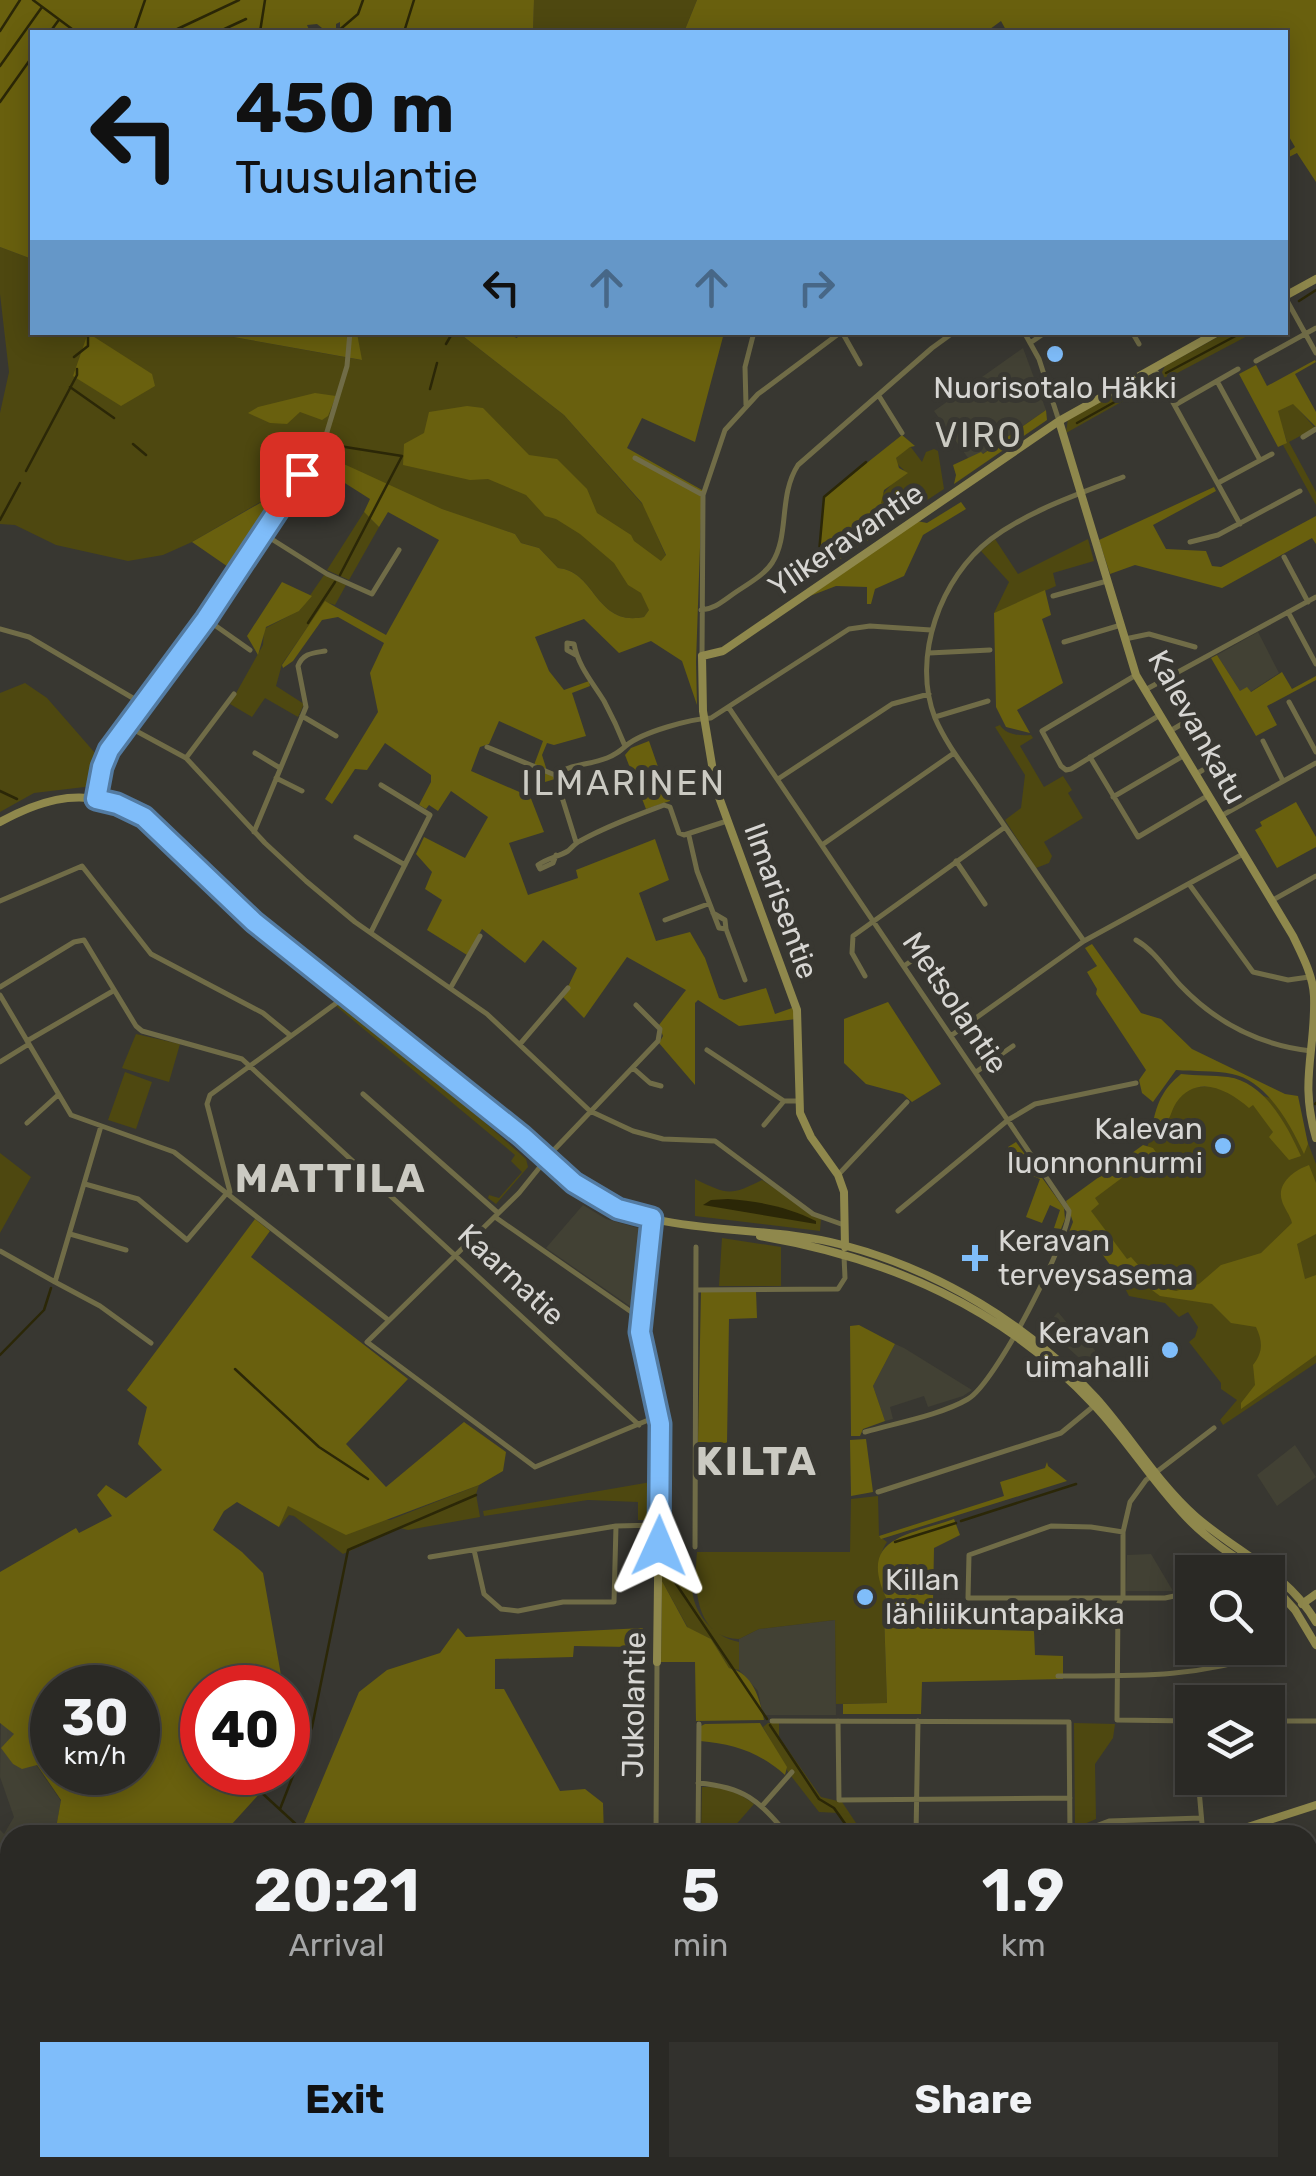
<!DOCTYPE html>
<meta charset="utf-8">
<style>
body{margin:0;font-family:Rubik,sans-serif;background:#32312d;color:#f1f3f6;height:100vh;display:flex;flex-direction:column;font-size:38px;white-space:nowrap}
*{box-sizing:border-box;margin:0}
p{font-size:32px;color:#a5a6a7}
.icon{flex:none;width:55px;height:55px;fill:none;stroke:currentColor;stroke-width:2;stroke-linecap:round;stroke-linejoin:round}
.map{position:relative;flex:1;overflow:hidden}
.panel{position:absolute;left:0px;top:1825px;width:1318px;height:352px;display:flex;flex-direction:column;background:#2a2925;border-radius:30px 30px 0 0;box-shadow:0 5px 25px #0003,0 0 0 2px #464542}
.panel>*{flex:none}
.guide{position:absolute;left:30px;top:30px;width:1258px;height:305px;border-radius:0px;box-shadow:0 5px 25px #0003,0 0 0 2px #464542;background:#7fbdfa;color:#111;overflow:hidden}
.fabs{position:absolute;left:1175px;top:1555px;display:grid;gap:20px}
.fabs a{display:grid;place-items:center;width:110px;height:110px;border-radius:0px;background:#2a2925;box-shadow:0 5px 25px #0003,0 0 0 2px #464542;font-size:50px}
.speed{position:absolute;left:30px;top:1665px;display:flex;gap:20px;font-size:50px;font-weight:700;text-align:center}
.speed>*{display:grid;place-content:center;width:130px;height:130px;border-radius:50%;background:#2a2925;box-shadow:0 5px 25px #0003,0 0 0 2px #464542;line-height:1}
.speed small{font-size:25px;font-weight:400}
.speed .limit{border:15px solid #d22;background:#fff;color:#111}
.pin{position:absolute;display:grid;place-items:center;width:85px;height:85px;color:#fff;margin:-42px;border-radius:20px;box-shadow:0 5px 15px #0006}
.me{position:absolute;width:110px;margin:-55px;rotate:1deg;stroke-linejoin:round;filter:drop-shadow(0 0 8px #0008)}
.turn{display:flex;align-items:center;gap:35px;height:210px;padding:0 40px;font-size:45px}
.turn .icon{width:130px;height:130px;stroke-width:2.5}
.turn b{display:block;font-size:70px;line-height:85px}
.lanes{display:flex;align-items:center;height:95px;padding:0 40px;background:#0003;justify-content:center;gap:50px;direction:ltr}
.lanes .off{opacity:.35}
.eta{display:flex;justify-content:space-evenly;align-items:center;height:170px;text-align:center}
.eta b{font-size:60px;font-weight:700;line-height:70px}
.action{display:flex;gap:20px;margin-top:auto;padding:20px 40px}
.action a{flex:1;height:115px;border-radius:0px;background:#7fbdfa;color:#111;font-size:40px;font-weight:700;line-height:115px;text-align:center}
.action a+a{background:#32312d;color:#f1f3f6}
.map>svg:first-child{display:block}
.built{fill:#424134}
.green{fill:#4e4810}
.forest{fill:#69600e;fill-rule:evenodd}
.water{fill:#2b2707}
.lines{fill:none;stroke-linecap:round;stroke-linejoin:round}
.stream{stroke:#2b2707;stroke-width:2.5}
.street{stroke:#706c47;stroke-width:5}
.secondary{stroke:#8f884c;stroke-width:8}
.route-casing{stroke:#537ba2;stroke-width:25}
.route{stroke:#7fbdfa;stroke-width:18}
.poi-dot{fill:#7fbdfa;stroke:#383731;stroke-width:4}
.labels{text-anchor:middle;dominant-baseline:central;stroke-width:10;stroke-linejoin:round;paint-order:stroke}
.poi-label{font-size:30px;fill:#d7d6d3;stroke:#383731;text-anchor:end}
.street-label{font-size:30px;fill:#d7d6d3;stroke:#383731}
.quarter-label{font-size:35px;letter-spacing:2.5px;fill:#cbcac2;stroke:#383731}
.district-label{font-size:40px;font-weight:bold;letter-spacing:2.5px;fill:#cbcac2;stroke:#383731}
</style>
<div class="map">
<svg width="1316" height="2176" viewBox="0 0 1316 2176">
<rect width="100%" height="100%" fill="#383731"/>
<path class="built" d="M1023,348L1046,410L971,462L934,411Z
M1258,632L1279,673L1250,692L1240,691L1217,655Z
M583,1205L606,1219L645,1230L634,1309L546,1248Z
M1058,1312L1073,1330L1081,1333L1105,1363L1087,1381L1080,1373L1087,1365L1045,1327Z
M895,1344L904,1348L972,1390L963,1396L928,1407L924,1396L890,1407L893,1419L885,1421L873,1386Z
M1295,1445L1316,1477L1277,1506L1257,1475Z
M1151,1554L1173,1591H1126L1127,1555Z
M835,1620L836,1715H763L758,1691L739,1670V1639L759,1629Z
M1,1722L15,1734L61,1801L56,1828L44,1835H10V1843L0,1853V1830L4,1834L14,1817L0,1777Z"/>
<path class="green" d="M534,0H697L684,32H533Z
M0,247L32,259V332L211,333L361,360L357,333H459L564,415L644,506L666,556L650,609L644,617C595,627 596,571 558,568L539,548L521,543L515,534C467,518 419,503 374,481C354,471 339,458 317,453L286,487L192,542L163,555L128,561L56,545L15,525L0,524V413L9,372L0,294Z
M1225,333H1253L1164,380L1162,372L1165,366Z
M1148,376L1157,382L1066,433L1068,418Z
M1293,403L1315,428L1289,442L1316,492V505L1283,445L1287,442L1277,411Z
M910,446L922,462L926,452L934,449L938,451L944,489L909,512L906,508L896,514L890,506L881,503V496L904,470L896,463V458Z
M364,512L379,527L349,580L327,570Z
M995,539L1018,574L1088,539L1094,561L1053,573L1056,586L994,613L1009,582L981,551Z
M324,575L346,585L335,605L325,602L282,664L276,686L304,704L298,717L265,698L252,717L230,704L263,645L264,629L300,610Z
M25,683L47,698L102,761L93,786L34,793L0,812V693Z
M1000,725C1006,735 1020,736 1031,735L1033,738L1020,746L1044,787L1063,776L1072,790L1068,793L1083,818L1044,842L1052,856L1049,863L1036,868L1005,820L1021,808L1025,775L995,727Z
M342,1003L434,1077L526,1159L528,1167L496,1204L488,1198L489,1195L499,1198L522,1172L511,1161L515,1155L336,1006Z
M136,1034L180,1044L169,1082L122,1068Z
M125,1072L152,1082L136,1129L108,1120Z
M1234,1086L1294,1106L1316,1164V1363L1223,1425L1220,1420L1237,1400L1221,1389V1383L1189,1342L1195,1337L1198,1327L1188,1312L1179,1317L1165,1303L1129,1296L1081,1204L1146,1151L1161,1104L1172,1088Z
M0,1153L31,1177L0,1233Z
M695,1179C728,1195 730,1196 762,1180L821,1218L820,1231L695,1216Z
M722,1238L781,1247V1286H719Z
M651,1482L650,1520H638V1502L588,1500L484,1516L483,1511Z
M479,1485L476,1494L480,1517L408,1530L400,1528L343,1554L294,1516L289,1515L279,1527L288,1505L390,1520Z
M878,1496L879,1536L887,1542C874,1561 879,1584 889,1604L884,1613L887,1703L836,1704L835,1620L759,1629L739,1639C694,1638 694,1584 697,1552H850L851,1499Z
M662,1565L692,1584C691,1611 712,1637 739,1642V1670L729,1668L711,1639L688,1628L662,1581Z
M768,1723H779V1737L821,1797L842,1802L864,1835H854L839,1813L819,1812L788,1772L763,1727Z
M1074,1723L1115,1724L1113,1738L1095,1764L1096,1819L1075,1828Z
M702,1787C722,1786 739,1792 754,1804L727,1835H701Z"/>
<path class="forest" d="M0,0H534L533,32H340V22L336,24V32H327L317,24L307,25L310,32H32V259L0,247Z
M697,0H1316V182L1297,153L1285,159V154L1295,147L1285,130V32H1007L1001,21L986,32H684Z
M327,332L335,337L338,333H357L362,360L211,333Z
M520,332L724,333L695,442L642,418L627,448L702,490L696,662L697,705L682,661L651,641L619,653L584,619L535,637L549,671L564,690L589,681L590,686L572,693L586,736L554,745L547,743L542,755L547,771L534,765L543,741L499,721L489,744L480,747L471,771L524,794L537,770L554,776L555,779L535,785L530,796L544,832L509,843L528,895L578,878L576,870L655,839L669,880L639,893L656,941L690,932L705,958L719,998L724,1000L766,988L775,1014L792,1008L796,1019L739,1026L698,1000L695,1003V1085L659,1043L663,1036L659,1025L686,990L627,957L584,1018L563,997L577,968L543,940L525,963L482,929L467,955L427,930L442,900L425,889L432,872L416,854L424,837L465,858L488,817L451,791L438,811L429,805L426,809L419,805L431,782V775L385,743L367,770L355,769L332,804L325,799L378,712L370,673L384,643L338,617L322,620L293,661L283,668L282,665L325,601L386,635L439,540L388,512L379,527L364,512L370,499L318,466L322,454L442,509L515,534L521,543L539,548L558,568C596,571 595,627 644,617L649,610L641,593L628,585L614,563L580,534L556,519L545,516L526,495L488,479L470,480L403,465L404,444L424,433L429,412L467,406L483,408L529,455L557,459L587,489L597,513L631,535L634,541L661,561L666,555L642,503L564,415L459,333H504L517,338Z
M88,333L152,374L155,386L121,406L73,376Z
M1315,360L1316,362L1295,374L1316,412V427L1293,404L1278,411L1287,443L1278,447L1239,374L1256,365L1267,386Z
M315,393L336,396L328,416L322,420L300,412L287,424L270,423L248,413L258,407Z
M1046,410L1047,420L954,484L956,475L953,465L981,452L983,454Z
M902,435L915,446L910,447L896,458L899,468L908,473L884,490L881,503L890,506L896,514L907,508L909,512L817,575L824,497Z
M1214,487L1216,491L1153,525L1166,549L1206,551L1212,566L1221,567L1316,516V544L1312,538L1222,588L1135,565L1110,574L1099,540Z
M286,488L234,571L192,542Z
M961,502L966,509L923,535L904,576L875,589L871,604H867V587L836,586L810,596L917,521L927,523Z
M282,582L312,596L299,611L266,627L258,655L247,636Z
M1045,590L1051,615L1042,619L1063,683L1017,710L1030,733L1006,727L996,707L994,613Z
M1217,655L1240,691L1247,687L1251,692L1282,672L1292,689L1316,676V680L1267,706L1277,725L1256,736L1211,658Z
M649,741L670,801L646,809L625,755L631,748Z
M1296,802L1316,837V847L1277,868L1255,830L1262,826L1260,822Z
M1092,944L1141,1013L1161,1019L1192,1049L1285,1094L1298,1096L1308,1144L1304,1154C1290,1124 1267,1081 1232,1074C1215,1070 1194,1072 1176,1070L1153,1102L1142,1093L1139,1080L1146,1070L1096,994L1097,989L1087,972L1097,966L1085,948Z
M888,1002L941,1084L912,1102L903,1094L866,1084L844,1063V1019Z
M1181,1074C1196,1076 1213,1075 1228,1077C1265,1082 1288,1127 1301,1156L1289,1160L1269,1137L1273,1132L1253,1105L1249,1108C1228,1090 1197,1073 1176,1103C1171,1111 1171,1118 1165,1124L1153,1123C1157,1102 1164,1088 1181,1074Z
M1016,1142L1064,1208L1065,1219L1061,1229L1054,1228L1060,1210L1050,1205L1042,1223L1026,1217L1040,1179L1026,1173L1024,1164L1009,1158L1008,1147Z
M1143,1145L1153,1148L1160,1158L1152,1164L1147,1159L1095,1198L1099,1204L1091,1211L1127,1259L1131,1257L1139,1266L1141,1271L1133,1285L1126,1286L1087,1234L1074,1244L1066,1240L1073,1222L1066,1201Z
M1309,1165L1316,1183V1234L1297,1244L1305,1279L1316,1275V1355L1241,1409V1403L1255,1385L1253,1365C1263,1352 1263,1342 1256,1327L1231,1323L1212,1304L1160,1296L1144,1284L1176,1291L1199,1284L1221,1265L1261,1253L1292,1223C1290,1215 1284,1208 1282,1201C1276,1183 1295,1170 1309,1165Z
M255,1219L270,1231L251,1257L408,1379L346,1444L386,1487L464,1422L506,1452L503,1471L479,1485L346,1535L288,1506L279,1527L237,1502L224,1511L213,1530L242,1552L263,1573L281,1675L276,1687L202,1688V1772L243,1773L262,1791L222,1835H44L56,1828L61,1800L37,1765L22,1769L13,1764L1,1748L14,1734L0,1723V1572L76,1528L79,1533L112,1516L97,1495L106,1485L126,1498L162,1470L138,1444L147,1407L127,1390ZM52,1688H138V1772H52Z
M701,1291H756L757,1318L729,1319L727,1443L698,1442Z
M859,1325L895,1344L873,1386L885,1421L863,1429L860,1436H851L850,1326Z
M866,1439L873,1492L851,1496L850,1440Z
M1047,1462L1048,1466L1067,1481L881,1539L879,1536L1004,1496L1000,1482L1045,1468Z
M954,1519L960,1535L934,1548L933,1601L939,1623L951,1629L1034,1631L1035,1655L1063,1656V1679L922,1682L921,1714H843V1704L887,1703L884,1613L889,1604C855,1538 905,1536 954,1519Z
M662,1581L687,1627L711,1639L729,1668C753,1673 760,1699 764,1720L696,1721L695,1662H661Z
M458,1628L466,1637L643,1628L629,1647L574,1646L573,1657L495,1659V1689H504L560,1791L585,1789L603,1803L604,1835H308L302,1828L359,1692L387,1670L440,1653Z
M760,1723L787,1767L785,1775C759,1752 734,1744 700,1741L701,1726L705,1724Z
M0,1982L10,1986V2168H54L57,2176H0Z
M169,2168H544L540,2176H172Z"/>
<path class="water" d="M728,1199C758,1201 788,1207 816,1221V1224L703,1205L711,1200Z"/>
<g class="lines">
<path class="stream" d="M33,0L76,32
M0,31L20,0
M50,32L58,21
M134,32L145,0
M171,32L239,0
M218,32L246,19
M260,32L265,0
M337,32L358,14L363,0
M404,32L414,0
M0,66L42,7
M0,102L32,57
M1299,301L1316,290
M1285,311L1287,310
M446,344L453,332
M74,357L88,346V332
M1166,373L1243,332
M70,387L114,418
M430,389L437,363
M1077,423L1154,380
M133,444L146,455
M339,446L402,456L340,575
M26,471L77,375V369
M0,520L20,483
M817,575L824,497L866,462
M308,623L335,582
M0,791L17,799
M1315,1104L1316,1103
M0,1355L44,1310L51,1288
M235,1369L319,1447L368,1479
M961,1521L1076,1484
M895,1542L956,1523
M664,1566L767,1719
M770,1725L819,1799L834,1808L853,1835
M262,1793L299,1827
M280,1809L312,1727L348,1550L476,1495
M133,2168L135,2176
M1091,2168L1100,2176"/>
<path class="street" d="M1285,297L1316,353
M842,332L860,364
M1024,332L1039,359L1059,421
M1132,332L1139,344
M1030,343L1046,332
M1256,361L1316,328
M1154,368L1240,524
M1217,381L1260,460
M879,396L902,433
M746,405L745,367L754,332
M1175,405L1238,369
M1303,437L1316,429
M635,458L703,495
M1218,483L1272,454
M293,486L324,508
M262,533L327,574L372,594L399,550
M1190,542L1218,535L1300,491
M1284,557L1308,602
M1053,596L1107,581
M701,610C715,609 724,600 736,592C748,584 764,575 772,563C790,535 778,496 798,465L932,348L954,332
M1288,612L1316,664
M206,619L250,650
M0,629L29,637L143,704
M1125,639L1149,634L1195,647
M1064,642L1121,625
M929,653L990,650
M576,655L567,650V643L574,644C578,666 593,683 604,701C612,716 619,731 625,746
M702,656L703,495L725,430L758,394L841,332
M1136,675L1042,731L1061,766L1066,770L1071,769L1160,715
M1145,690L1316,597
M1289,702L1316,752
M729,708L1069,1211C1068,1242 995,1384 968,1399C941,1415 896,1423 865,1432
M302,716L336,736
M935,717L988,701
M127,726L186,758L265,843L306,881L355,922L487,1014L590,1111L633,1131L663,1139L715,1141L813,1214L844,1225
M1170,731L1187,721
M1263,741L1283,781
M487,747L555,775
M255,753L280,768
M1090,757L1138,837L1209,795
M186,758L234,694
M1196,774L1213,764
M555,775C569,764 590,765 607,758C617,754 620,751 627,745C643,732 690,719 711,718L849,629L870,626L931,630
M555,775L576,842
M276,778L302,791
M778,779L892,704L929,694
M1113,797L1183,756
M96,799L102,767L109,749L206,619L323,445L347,366L350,332
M1221,816L1316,763
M254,832L306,707L298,666C303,653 313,653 325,651
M689,836L697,871L719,928L726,929L725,920L713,913
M356,837L405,865
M822,845L954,753
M556,855L553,863L540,869L538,865C547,858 558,857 568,851C572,848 575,843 580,841C607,826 635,816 664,805L670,807L679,833L684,835L727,821
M956,861L985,904
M1189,884L1253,972L1288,980L1309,977
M0,901L82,866L151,954L263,1013L291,1036
M1271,901L1316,876
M665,920L708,904
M726,929L745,980
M371,932L430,815L381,785
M1136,940C1155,951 1166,970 1180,985C1216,1023 1259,1045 1311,1051
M1084,941C1050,893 1017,844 984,796C967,770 947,746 935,718C911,657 941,577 991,539C1030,510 1079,494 1123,477
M904,966L920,955
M865,976L852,953L853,936L1005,827
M0,987L74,942L84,940L136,1026L142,1031L242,1059L639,1425
M451,987L480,936
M0,995L71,1115L174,1152L387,1319
M636,1005L660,1029L658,1041L552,1152L519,1193L367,1342L535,1467L658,1416
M952,1035L1084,941L1243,854
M27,1041L113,991
M520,1044L568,988
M707,1050L784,1101H799
M0,1062L29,1044
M633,1068L650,1083L661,1086
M976,1072L1013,1046
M363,1094L498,1213
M27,1123L58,1095
M764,1125L784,1101
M101,1126L55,1282L100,1306L151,1343
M838,1175L907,1102
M85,1184L138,1199L187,1240L227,1193
M230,1192L207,1104L210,1095L346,996
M898,1211L1008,1120L1035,1104L1136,1083
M495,1217L640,1318
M70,1234L126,1250
M0,1251L55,1282
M696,1290L838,1289L845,1278L844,1256
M878,1492L1061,1433L1095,1405
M1123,1532L1091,1527L1051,1526L969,1555L968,1598H1165L1179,1595L1192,1587
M695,1547L696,1247
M474,1550L484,1594L501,1609L518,1611L563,1602H614L616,1526
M430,1557L616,1526L659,1525
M1058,1676C1135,1676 1196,1678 1270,1653
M772,1721L1069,1722L1070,1835
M838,1721L839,1800L1070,1798
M1192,1721L1117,1720L1118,1605L1123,1596V1532L1130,1502L1146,1480L1214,1428
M1268,1721H1316
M1198,1778L1203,1835
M698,1783C745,1787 758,1800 788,1835
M762,1806L792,1772
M656,1835L657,1663
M698,1835L699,1724
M916,1835L918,1721
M1072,1835L1109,1821L1201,1818
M1308,1876L1316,1869
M1308,1890L1316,1901
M0,1964L10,1979
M1308,2131L1316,2126
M109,2168L112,2176
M1080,2168L1087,2176
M1288,2168L1295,2176
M937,2176L949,2168
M1038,2176L1048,2168
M1142,2176L1153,2168
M1241,2176L1254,2168"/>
<path class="secondary" d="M1285,296L1316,279
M1059,421L1136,675L1293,936C1302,955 1313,975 1314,996C1316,1050 1299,1081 1316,1138
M702,656L703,711L716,789L797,1010L800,1113L811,1137L838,1175L844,1192L845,1247
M702,656L723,651L1059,421L1218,332
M0,822C37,802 74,789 116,804C166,821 215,889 256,924C299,961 346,993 390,1030C434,1066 479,1100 522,1137C541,1152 558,1170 577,1185C654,1242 755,1221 843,1245C938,1270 1030,1325 1096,1398C1130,1436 1157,1482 1195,1516C1236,1552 1288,1573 1316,1622
M485,1113C537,1159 583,1211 654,1224
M652,1218L640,1332L660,1425L657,1662
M760,1236C889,1258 1004,1308 1094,1405C1129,1442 1155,1486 1191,1522C1211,1542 1235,1557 1258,1572
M1268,1580L1295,1610L1316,1645
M1302,1604L1316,1594
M1223,1835L1316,1805
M1308,1963L1316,1957"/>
</g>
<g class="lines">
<g class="route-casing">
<path id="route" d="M302,474L206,619L109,750L102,767L96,799L117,804L144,817L254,922L522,1136L574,1183L618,1209L652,1218L640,1332L660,1424L659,1546"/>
</g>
<use href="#route" class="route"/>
</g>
<g class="poi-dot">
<circle cx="1055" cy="354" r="10"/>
<circle cx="1223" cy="1146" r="10"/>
<path d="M970 1243h10v10h10v10h-10v10h-10v-10h-10v-10h10z"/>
<circle cx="1170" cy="1350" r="10"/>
<circle cx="865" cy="1597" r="10"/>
</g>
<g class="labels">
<g class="poi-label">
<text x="1055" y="388" text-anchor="middle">Nuorisotalo Häkki</text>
<text x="1203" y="1129">Kalevan<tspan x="1203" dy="34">luonnonnurmi</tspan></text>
<text x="998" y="1241" text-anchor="start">Keravan<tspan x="998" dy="34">terveysasema</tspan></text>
<text x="1150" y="1333">Keravan<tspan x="1150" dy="34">uimahalli</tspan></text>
<text x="885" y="1580" text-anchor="start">Killan<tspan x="885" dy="34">lähiliikuntapaikka</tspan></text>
</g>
<g class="street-label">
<text transform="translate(846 540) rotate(-34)">Ylikeravantie</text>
<text transform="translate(1197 727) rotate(61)">Kalevankatu</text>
<text transform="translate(781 901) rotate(70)">Ilmarisentie</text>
<text transform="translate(955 1003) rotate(56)">Metsolantie</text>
<text transform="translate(511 1275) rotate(43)">Kaarnatie</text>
<text transform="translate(634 1705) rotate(-89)">Jukolantie</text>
</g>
<g class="quarter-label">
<text x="979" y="435">VIRO</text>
<text x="624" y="783">ILMARINEN</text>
</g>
<g class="district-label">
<text x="331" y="1178">MATTILA</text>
<text x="757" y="1461">KILTA</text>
</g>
</g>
</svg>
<div class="fabs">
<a><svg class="icon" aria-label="search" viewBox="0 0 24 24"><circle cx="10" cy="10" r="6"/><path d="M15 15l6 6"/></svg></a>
<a><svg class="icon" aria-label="layers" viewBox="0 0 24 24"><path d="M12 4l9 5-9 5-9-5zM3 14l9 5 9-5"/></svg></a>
</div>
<div class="speed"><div>30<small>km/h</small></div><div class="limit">40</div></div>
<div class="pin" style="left:302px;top:474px;background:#d93025"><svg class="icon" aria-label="arrive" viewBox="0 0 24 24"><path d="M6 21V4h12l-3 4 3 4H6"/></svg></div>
<svg class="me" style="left:659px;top:1546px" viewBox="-20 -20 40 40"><path d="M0-17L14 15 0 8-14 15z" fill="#7fbdfa" stroke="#fff" stroke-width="4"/></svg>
<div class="guide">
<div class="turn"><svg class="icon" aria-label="left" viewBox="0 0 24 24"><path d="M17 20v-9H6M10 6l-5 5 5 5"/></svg><div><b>450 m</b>Tuusulantie</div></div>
<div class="lanes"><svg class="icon" aria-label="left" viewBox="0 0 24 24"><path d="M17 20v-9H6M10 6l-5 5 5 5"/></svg><svg class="icon off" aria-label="ahead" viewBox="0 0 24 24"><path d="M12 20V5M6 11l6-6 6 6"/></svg><svg class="icon off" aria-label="ahead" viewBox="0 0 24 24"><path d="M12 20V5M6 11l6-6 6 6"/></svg><svg class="icon off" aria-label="right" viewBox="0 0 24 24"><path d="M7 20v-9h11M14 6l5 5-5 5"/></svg></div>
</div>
<section class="panel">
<div class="eta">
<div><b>20:21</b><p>Arrival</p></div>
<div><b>5</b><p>min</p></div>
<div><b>1.9</b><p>km</p></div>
</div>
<div class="action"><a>Exit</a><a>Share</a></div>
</section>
</div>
